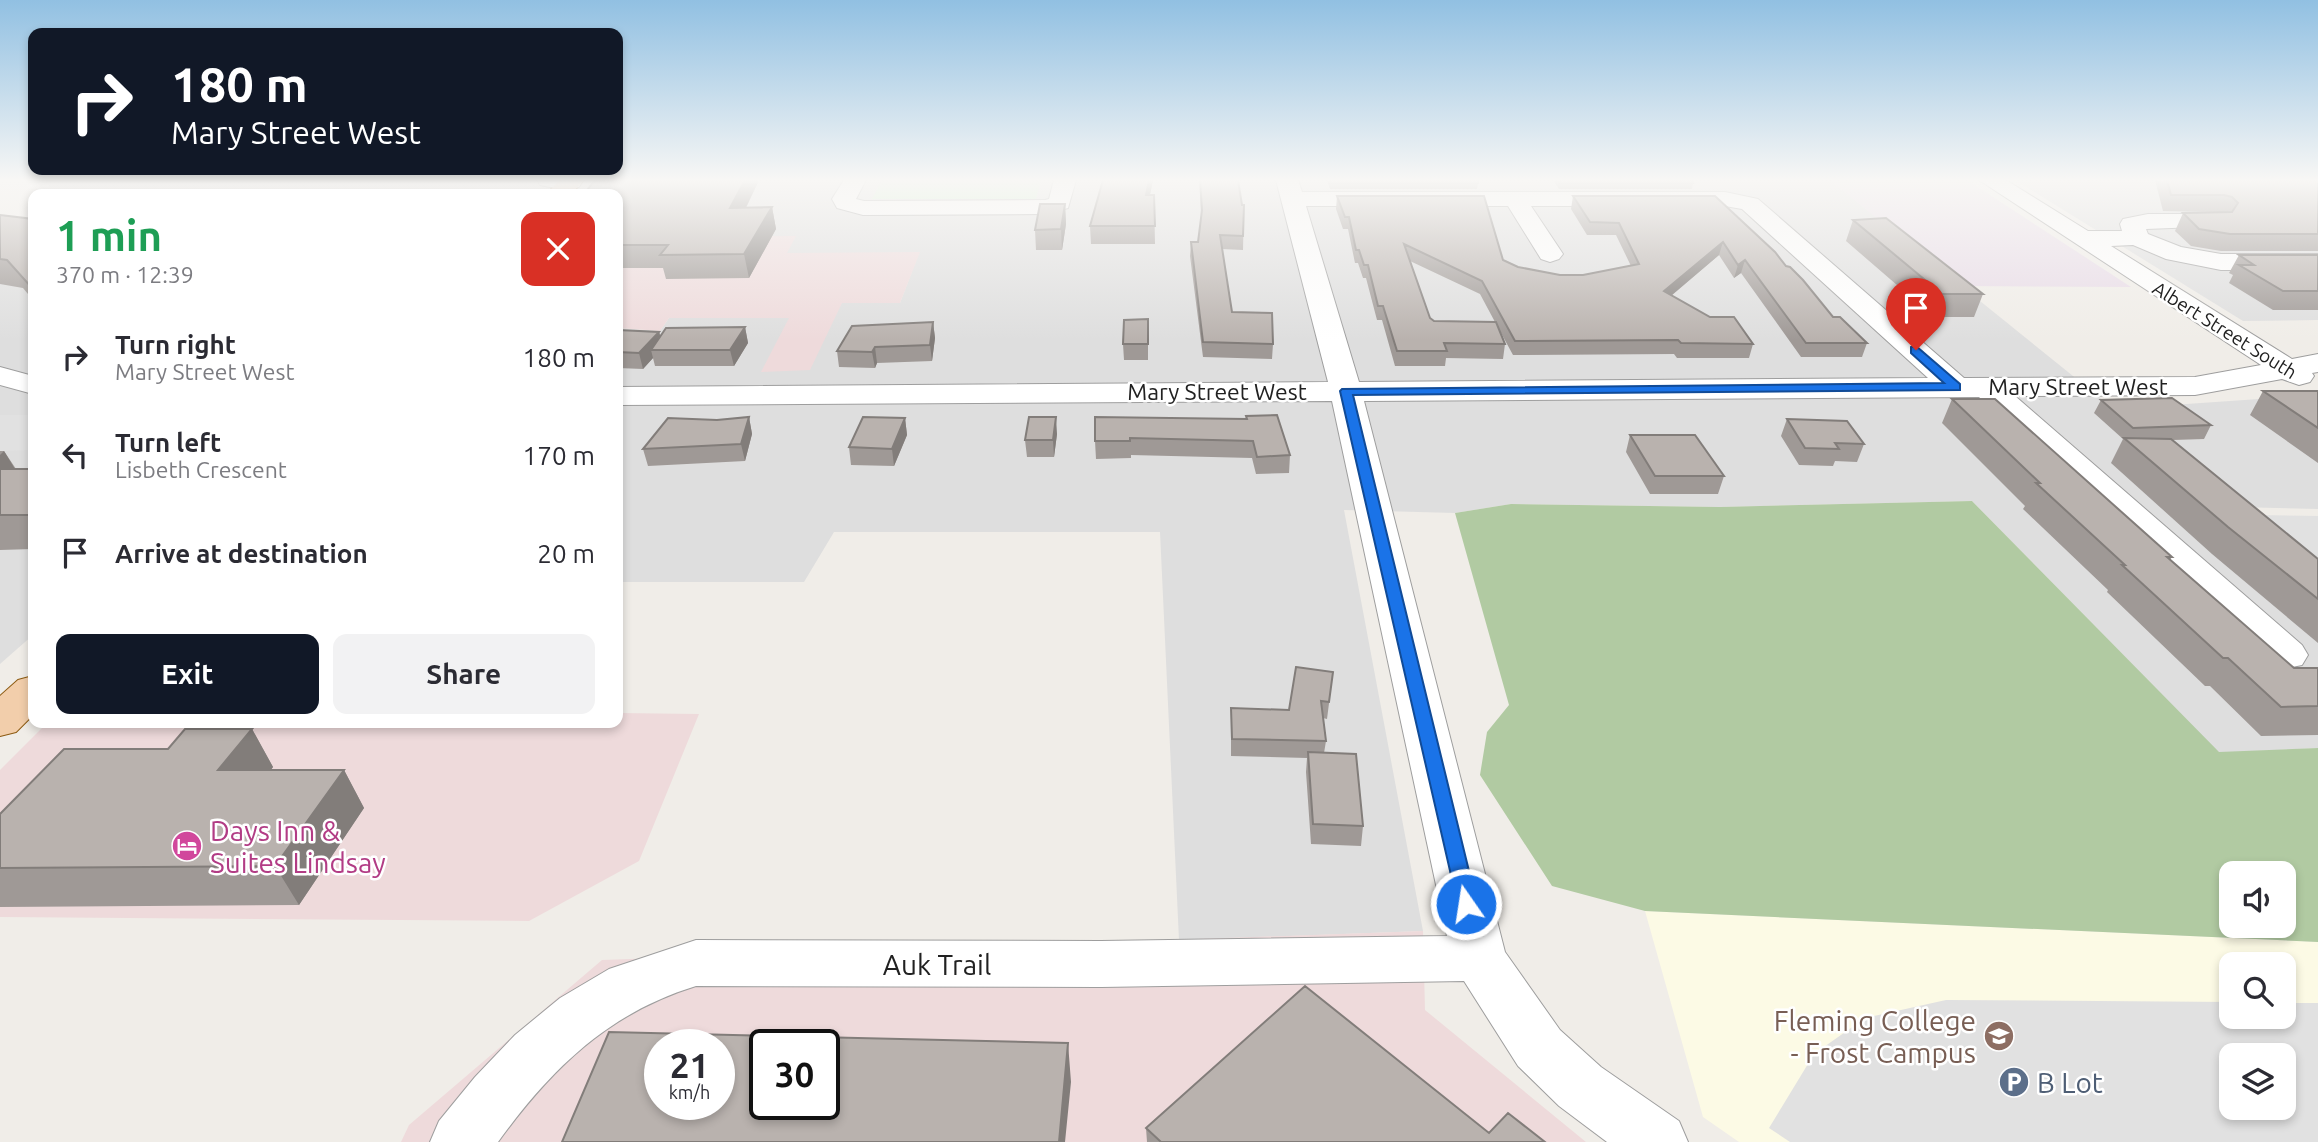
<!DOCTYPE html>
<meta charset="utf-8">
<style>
body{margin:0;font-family:Ubuntu,sans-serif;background:#f2f2f3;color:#2b2b33;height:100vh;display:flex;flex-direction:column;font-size:26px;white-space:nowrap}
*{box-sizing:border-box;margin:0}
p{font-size:23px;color:#7c7c81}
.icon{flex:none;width:38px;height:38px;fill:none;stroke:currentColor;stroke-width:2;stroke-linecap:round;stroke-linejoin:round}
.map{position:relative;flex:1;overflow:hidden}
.drawer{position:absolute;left:28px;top:189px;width:595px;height:539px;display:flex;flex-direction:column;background:#fff;border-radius:14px;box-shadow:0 4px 10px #0003}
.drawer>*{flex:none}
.banner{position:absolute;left:28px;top:28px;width:595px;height:147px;border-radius:14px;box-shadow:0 4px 10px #0003;background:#111827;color:#fff;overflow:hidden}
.controls{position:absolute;left:2219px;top:861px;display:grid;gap:14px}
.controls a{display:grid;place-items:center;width:77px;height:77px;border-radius:14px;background:#fff;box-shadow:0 4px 10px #0003;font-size:35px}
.speed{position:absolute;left:644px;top:1029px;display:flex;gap:14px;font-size:35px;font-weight:700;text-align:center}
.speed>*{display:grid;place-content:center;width:91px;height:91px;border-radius:50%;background:#fff;box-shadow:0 4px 10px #0003;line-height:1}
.speed small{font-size:18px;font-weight:400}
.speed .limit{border:4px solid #111;border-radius:10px;background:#fff;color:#111}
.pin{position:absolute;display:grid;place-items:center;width:60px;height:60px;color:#fff;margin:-72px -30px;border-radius:50% 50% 50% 0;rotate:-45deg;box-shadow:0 0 7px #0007}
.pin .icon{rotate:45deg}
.me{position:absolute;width:77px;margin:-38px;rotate:347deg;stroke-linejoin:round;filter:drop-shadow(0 0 5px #0008)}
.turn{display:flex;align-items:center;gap:24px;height:147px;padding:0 28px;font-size:32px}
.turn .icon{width:91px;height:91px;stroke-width:2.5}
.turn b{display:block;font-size:49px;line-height:60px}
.round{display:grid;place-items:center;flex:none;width:74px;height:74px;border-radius:14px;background:#f2f2f3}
.summary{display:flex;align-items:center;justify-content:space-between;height:119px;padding:0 28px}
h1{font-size:42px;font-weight:600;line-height:52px;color:#1e9e55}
.cta{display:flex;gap:14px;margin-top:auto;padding:14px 28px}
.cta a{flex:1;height:80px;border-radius:14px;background:#111827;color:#fff;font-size:28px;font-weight:600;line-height:80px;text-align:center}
.cta a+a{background:#f2f2f3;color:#2b2b33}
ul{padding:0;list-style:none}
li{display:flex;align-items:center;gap:21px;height:98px;padding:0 28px}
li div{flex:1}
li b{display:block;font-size:26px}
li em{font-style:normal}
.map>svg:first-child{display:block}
.residential{fill:#dedede}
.commercial{fill:#eedadb;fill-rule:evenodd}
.industrial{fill:#e8dbe7}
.education{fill:#fcfae5;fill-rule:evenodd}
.forest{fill:#b1caa2;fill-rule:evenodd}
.park{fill:#cbf4cb}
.parking{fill:#e1e1e1;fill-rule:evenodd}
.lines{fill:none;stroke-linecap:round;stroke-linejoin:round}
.minor-casing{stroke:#9e9e9e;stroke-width:2}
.major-casing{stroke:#8c5a11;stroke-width:2}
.minor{fill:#fff;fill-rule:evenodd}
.major{fill:#f2ceab;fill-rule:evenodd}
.wall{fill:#9f9996;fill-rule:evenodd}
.shaded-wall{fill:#827d7a}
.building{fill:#b9b2ae;stroke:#827d7a;stroke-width:2;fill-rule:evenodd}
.route{fill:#1a73e8;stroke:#114b97;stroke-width:2}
.labels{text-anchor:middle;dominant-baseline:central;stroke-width:5;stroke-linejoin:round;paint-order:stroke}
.far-street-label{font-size:19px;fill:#212121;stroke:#fff}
.street-label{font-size:23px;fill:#212121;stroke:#fff}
.near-hotel-label{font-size:28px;fill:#b23c85;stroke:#fff;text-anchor:start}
.near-street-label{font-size:28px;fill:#212121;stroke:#fff}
.near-education-label{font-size:28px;fill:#785e54;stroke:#fff;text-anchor:end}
.near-service-label{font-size:28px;fill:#4e5e75;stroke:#fff;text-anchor:start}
</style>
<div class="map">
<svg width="2318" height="1142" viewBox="0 0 2318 1142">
<rect width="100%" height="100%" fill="#f0ede8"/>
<path class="residential" d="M600,180H1830L2114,409L2302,396L2318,406V509L2234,507L2318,575V748L2219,753L1972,501L1720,507L1511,504L1455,513L1344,510L1423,931L1179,940L1160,532H834L804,582H618V328L660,331L669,318H789L842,303H900L919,253H786L795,237H618V194H586Z
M2015,180H2318V320L2243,321Z
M0,233H33V635L0,664Z"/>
<path class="commercial" d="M796,236L787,253L920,252L900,303H842L810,370L761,372L789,318H669L660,331L618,328V237Z
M618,713L699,714L639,861L529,921L0,917V770L47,723H618Z
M1423,931L1425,1010L1586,1142H401L409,1125L602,960ZM660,1045H719V1104H660ZM765,1045H824V1104H765Z"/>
<path class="industrial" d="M1830,180H1967L2131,287L1960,286Z"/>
<path class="education" d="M1645,911L2318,942V1142H1739L1703,1117ZM2231,964H2284V1017H2231ZM2231,1055H2284V1108H2231Z"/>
<path class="forest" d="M1972,501L2219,752L2318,748V942L1645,911L1552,886L1480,775L1487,732L1509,705L1455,513L1511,504L1720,507ZM2231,873H2284V926H2231Z"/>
<path class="park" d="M882,180H1041L1036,199H872Z"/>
<path class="parking" d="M0,415H33V450L0,451Z
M2255,515L2318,516V566Z
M1946,1000L2231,1002V1017H2284V1003H2318V1142H1790L1769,1128L1814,1054L1865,1018ZM2231,1055H2284V1108H2231Z"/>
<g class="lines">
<g class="minor-casing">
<path id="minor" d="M537,180H581L582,182L579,187C566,190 553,188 540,185Z
M844,180H866L856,199L864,201L1045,200L1049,199L1054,180H1076L1068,208L1047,214L863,215L837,208L832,199Z
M1276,180H1298L1302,192H1725L1758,199L1964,378L2195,377L2261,365L1979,180H2006L2088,231H2122L2120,224L2123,219L2148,214H2215L2223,216L2227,221L2223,226L2146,229L2148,234L2181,247L2221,254H2318V270H2221L2166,259L2133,245L2111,246L2292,359L2318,354V372L2312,373L2314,376L2310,382L2299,385L2282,379L2195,395L2015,396L2302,645L2308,655L2302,665L2287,668L2272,665L1979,397L1364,401L1505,952L1560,1030L1601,1067L1679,1121L1688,1142H1607L1559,1106L1518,1066L1464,981L1101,987L696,986C608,1013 551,1069 498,1142H430L439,1121L475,1077L515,1035L560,998L609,969L696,940L1101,941L1447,936L1332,401L618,405V387L1328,382ZM1306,206H1508L1541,259L1550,262L1559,259L1563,254L1531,206H1725L1742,209L1928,378L1359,382Z
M0,367L33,376V394L0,385Z"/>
</g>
<g class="major-casing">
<path id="major" d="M559,180H584L571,194H547Z
M33,676V715L16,732L0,736V696L18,680Z"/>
</g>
<use href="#minor" class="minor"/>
<use href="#major" class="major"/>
</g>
<path class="wall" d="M595,180H759L746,208L772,207L776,229L749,278L666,279L663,268H618V194Z
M1103,180H1153L1150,195H1154L1155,244H1091L1090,226Z
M1200,180H1238L1242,205H1244L1243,250L1222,249L1232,312L1273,344L1272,359L1203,357L1190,256L1191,242H1198L1201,216Z
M1327,180H1478V183L1477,189H1330Z
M1553,180H1691L1693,183L1692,189H1559Z
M2155,180H2318V251H2221L2191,246L2175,231L2183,213L2218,212L2163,211Z
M1337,196L1518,267L1560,275H1583L1631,266L1616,235H1587L1571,209L1573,196H1715L1786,266L1833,317L1867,343L1862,357H1801L1741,273L1734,278L1719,255L1671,296L1753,344L1749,358H1677L1674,354L1513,355L1500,331L1505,344L1503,359L1446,358L1445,366H1395L1382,320H1377L1366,278H1363L1358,263H1355L1348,229H1343L1336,209ZM1410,261L1480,294L1495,322L1434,321L1430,318Z
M1065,204L1066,224L1062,250H1036L1035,230Z
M0,215L33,219V300L23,288L0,284Z
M1853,220L1983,294L1974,317H1934L1846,241Z
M2239,255H2318V310H2273L2229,283L2233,275L2229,273Z
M1148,319V360H1124L1123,344Z
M933,322L935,338L932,361L877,363L875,368L839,367L837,351Z
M745,327L748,343L734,366H655L653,358L643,369L618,368V330L659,332L661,336Z
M2263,391H2318V463L2250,415Z
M1952,399L2172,557L2170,560L2294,668H2318V735L2261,736L2210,686H2205L2107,592L2108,590L2023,509L2025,506L1942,423Z
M2101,400L2211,425L2204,439L2173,440L2318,559V643L2212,554L2111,463L2123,439L2094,413Z
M1246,416L1290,455L1289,473L1256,474L1252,458L1131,455V458L1096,459L1095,441L1246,419Z
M749,417L752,434L745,461L648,466L643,449L717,420Z
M905,418L907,435L894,466L851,465L849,447Z
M1787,419L1864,444L1857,462L1835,461L1833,466L1799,465L1781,436Z
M1057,434L1054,457H1027L1025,440Z
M1630,435L1724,476L1718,494H1650L1626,452Z
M0,451H4L16,469H33V549L0,550Z
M1333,672L1327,719L1323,718L1326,741L1324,753L1363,826L1361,846L1311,844L1306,772L1307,758L1231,756V708L1289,710Z
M252,729L273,767L271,770H344L364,808L299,905L0,907V814L168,749Z
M1146,1128L1545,1142H1147Z"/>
<path class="shaded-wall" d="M745,180H759L735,230L730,208Z
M1149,180H1153L1146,213V195Z
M1065,204L1066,224L1062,250L1061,229Z
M772,207L776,229L749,278L744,254Z
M1723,242L1719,255L1660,305L1664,291Z
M1745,260L1741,273L1734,278L1738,265Z
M933,322L935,338L932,361L930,345Z
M745,327L748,343L734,366L730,350Z
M659,332L663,347L651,350L653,358L643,369L639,353Z
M875,347L877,363L875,368L872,352Z
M749,417L752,434L745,461L741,444Z
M1056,417L1057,434L1054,457L1053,440Z
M905,418L907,435L894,466L892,449Z
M4,451L24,484L0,483V455Z
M252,729L273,767L241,809L218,770Z
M344,770L364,808L299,905L275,866Z
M1068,1043L1071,1082L1065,1142H1059Z"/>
<path class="building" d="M595,180H745L730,208L772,207L744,254L660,255L668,245H618V194H584Z
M1103,180H1149L1146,195H1154L1155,226H1090Z
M1200,180H1238L1242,205H1244L1243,236L1220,235L1232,312L1272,313L1273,344L1203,342L1191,242H1198L1202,210Z
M1330,180H1478V183H1330Z
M1558,180H1691L1693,183H1560Z
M2167,180H2318V234H2230L2199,229L2183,213L2232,212L2238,203L2232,197L2224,195H2171Z
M1337,196H1484L1503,260L1518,267L1560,275H1583L1639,264L1619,223L1590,222L1573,196H1715L1775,252L1786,266L1790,267L1803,280L1833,317H1840L1867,343H1806L1745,260L1738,265L1723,242L1664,291L1710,317H1734L1753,344L1681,343L1678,340L1515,341L1482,281L1404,244L1430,318L1434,321L1496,322L1505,344L1444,343L1447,351H1397L1383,306H1378L1368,265H1364L1359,250H1356L1349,217H1345Z
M1040,204H1065L1061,229L1035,230Z
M0,215L33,219V288H32L7,260L0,259Z
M1886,218L1983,294H1942L1853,220Z
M2239,255H2318V291H2283L2239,265H2254Z
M1148,319V344H1123L1124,320Z
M933,322L930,345L875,347L872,352L837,351L852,326Z
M745,327L730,350H651L666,328Z
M618,330L659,332L639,353L618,352Z
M2263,391H2318V428Z
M2172,398L2211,425L2133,428L2101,400Z
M1952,399H1995L2172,557H2167L2294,668H2318V706L2281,707L2228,658H2223L2122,565H2125L2036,483H2040Z
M1277,415L1290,455L1257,457L1253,441L1130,438V441H1095V417L1247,419L1246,416Z
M749,417L741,444L643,449L668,418L717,420Z
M863,417L905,418L892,449L849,447Z
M1029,417H1056L1053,440H1025Z
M1787,419L1847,421L1864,444L1835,443L1839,449L1805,448Z
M1630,435H1695L1724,476H1655Z
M2124,438L2171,439L2318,559V599L2228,527Z
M0,469H33V515H0Z
M1296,667L1333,672L1329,702L1321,701L1326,741L1232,739L1231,708L1289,710Z
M185,729H252L218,770H344L275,866L0,868V814L64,749H168Z
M1308,752L1356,754L1363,826L1313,824Z
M1305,986L1489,1133L1508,1113L1545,1142H1161L1146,1128Z
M609,1032L1068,1043L1059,1142H562ZM660,1045H719V1104H660ZM765,1045H824V1104H765Z"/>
<linearGradient id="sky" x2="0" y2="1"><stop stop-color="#91c0e2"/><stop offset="0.53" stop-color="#f8f7f5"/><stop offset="1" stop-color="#f8f7f5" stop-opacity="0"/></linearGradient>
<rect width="2318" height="340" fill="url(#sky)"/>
<path class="route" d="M1916,346L1960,384V390L1353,395L1477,904L1474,910L1466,913L1459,910L1340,391L1342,389L1944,383L1911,353V347Z"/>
<defs>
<g id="hotel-disc" transform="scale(1.575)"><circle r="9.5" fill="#d1479c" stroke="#fff"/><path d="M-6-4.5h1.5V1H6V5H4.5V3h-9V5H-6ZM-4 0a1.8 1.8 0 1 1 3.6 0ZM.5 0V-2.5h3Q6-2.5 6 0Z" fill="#fff"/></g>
<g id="university-disc" transform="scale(1.575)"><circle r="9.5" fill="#8d6e63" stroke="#fff"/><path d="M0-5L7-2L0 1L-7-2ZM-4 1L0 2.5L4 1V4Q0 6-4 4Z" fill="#fff"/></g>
<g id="parking-disc" transform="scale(1.575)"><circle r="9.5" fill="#5c6f8a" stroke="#fff"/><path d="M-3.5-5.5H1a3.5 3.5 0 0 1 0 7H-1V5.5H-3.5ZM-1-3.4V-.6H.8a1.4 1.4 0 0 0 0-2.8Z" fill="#fff"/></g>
</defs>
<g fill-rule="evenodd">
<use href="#hotel-disc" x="187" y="846"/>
<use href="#university-disc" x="1999" y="1036"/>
<use href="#parking-disc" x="2014" y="1082"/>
</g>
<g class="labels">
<g class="far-street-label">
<text transform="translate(2225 330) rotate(32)">Albert Street South</text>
</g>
<g class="street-label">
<text x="2078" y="386">Mary Street West</text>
<text x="1217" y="391">Mary Street West</text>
</g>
<g class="near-hotel-label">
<text x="210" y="830">Days Inn &amp;<tspan x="210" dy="32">Suites Lindsay</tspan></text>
</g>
<g class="near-street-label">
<text x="937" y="964">Auk Trail</text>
</g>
<g class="near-education-label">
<text x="1976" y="1020">Fleming College<tspan x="1976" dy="32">- Frost Campus</tspan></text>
</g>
<g class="near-service-label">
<text x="2037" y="1082">B Lot</text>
</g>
</g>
</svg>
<div class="controls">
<a><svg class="icon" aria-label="sound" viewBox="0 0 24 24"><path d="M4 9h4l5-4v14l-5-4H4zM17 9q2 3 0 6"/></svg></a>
<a><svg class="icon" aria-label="search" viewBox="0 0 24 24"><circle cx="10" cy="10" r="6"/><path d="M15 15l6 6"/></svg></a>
<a><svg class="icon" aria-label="layers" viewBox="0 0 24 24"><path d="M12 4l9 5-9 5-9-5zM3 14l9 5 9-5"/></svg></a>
</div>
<div class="speed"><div>21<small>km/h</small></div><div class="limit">30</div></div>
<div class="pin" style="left:1916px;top:350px;background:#d93025"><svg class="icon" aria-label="arrive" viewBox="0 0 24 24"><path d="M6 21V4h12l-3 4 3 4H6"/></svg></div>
<svg class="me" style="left:1466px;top:904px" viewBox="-20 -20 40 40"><circle r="17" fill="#1a73e8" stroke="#fff" stroke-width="3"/><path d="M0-11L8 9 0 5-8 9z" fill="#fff"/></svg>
<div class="banner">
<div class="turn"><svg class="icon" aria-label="right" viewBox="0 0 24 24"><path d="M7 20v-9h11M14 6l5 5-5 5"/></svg><div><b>180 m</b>Mary Street West</div></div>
</div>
<section class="drawer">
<div class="summary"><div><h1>1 min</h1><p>370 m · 12:39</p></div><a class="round" style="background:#d93025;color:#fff"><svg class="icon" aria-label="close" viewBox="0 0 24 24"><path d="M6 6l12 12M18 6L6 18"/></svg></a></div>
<ul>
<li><svg class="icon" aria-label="right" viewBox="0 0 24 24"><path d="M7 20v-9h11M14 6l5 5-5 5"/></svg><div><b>Turn right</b><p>Mary Street West</p></div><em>180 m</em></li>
<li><svg class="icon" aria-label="left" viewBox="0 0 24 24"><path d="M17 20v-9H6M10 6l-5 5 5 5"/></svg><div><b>Turn left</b><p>Lisbeth Crescent</p></div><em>170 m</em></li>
<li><svg class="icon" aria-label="arrive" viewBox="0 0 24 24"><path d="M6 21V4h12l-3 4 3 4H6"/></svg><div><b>Arrive at destination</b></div><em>20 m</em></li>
</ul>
<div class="cta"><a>Exit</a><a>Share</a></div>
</section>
</div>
